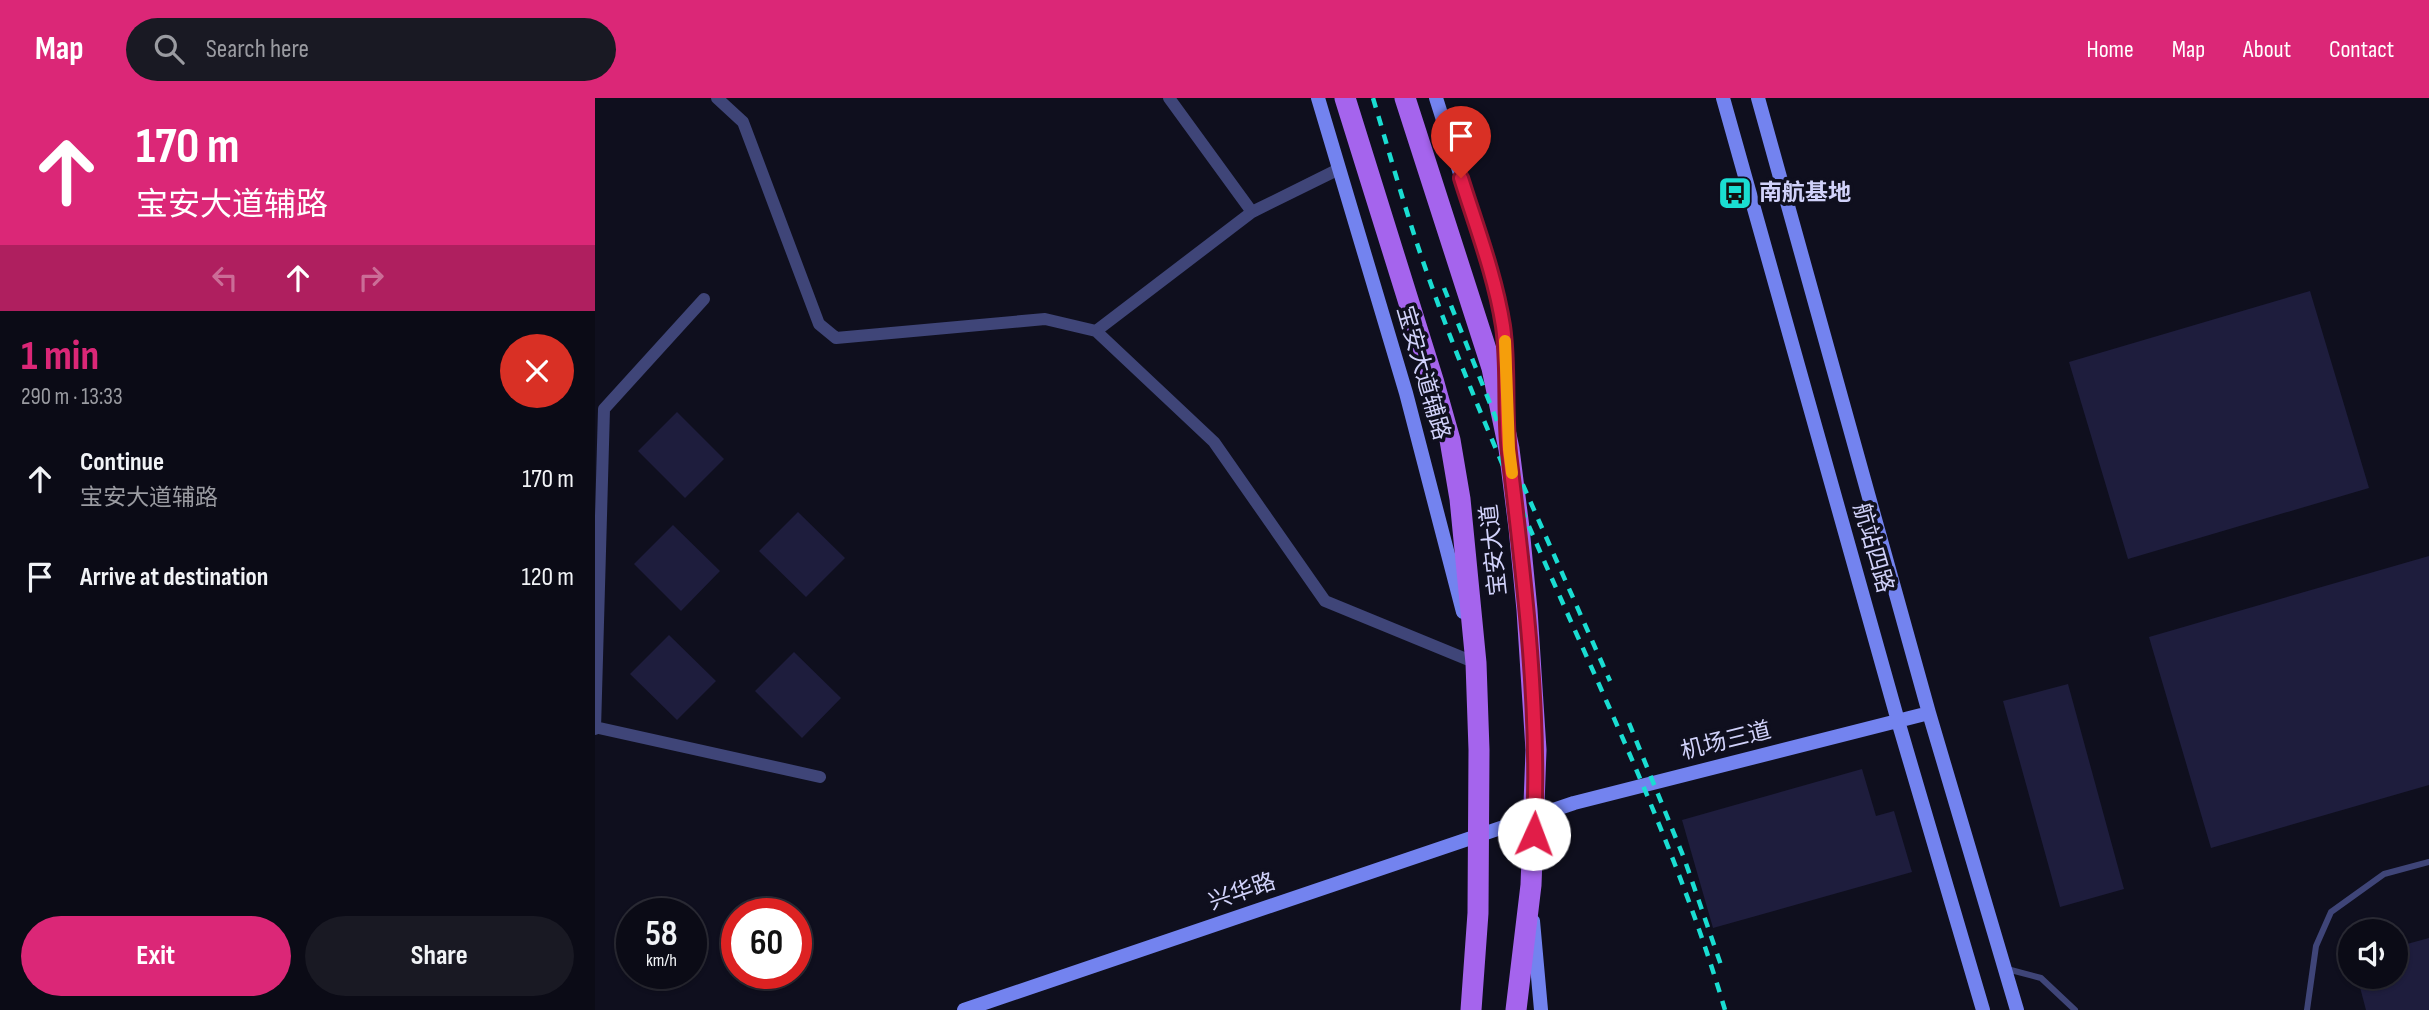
<!DOCTYPE html>
<meta charset="utf-8">
<style>
body{margin:0;font-family:"Sofia Sans Condensed","Noto Sans SC",sans-serif;background:#191923;color:#f1f3f6;height:100vh;display:flex;flex-direction:column;font-size:26px;white-space:nowrap}
*{box-sizing:border-box;margin:0}
p{font-size:23px;color:#9a9ba1}
.icon{flex:none;width:38px;height:38px;fill:none;stroke:currentColor;stroke-width:2;stroke-linecap:round;stroke-linejoin:round}
.map{position:relative;flex:1;overflow:hidden}
.sheet{display:flex;flex-direction:column;background:#0b0b16;width:595px}
.sheet>*{flex:none}
.top-card{background:#db2777;color:#fff;overflow:hidden}
.fabs{position:absolute;left:1743px;top:821px;display:grid;gap:14px}
.fabs a{display:grid;place-items:center;width:70px;height:70px;border-radius:50%;background:#0b0b16;box-shadow:0 2px 5px #0004,0 0 0 2px #2b2b35;font-size:35px}
.speed{position:absolute;left:21px;top:800px;display:flex;gap:14px;font-size:35px;font-weight:700;text-align:center}
.speed>*{display:grid;place-content:center;width:91px;height:91px;border-radius:50%;background:#0b0b16;box-shadow:0 2px 5px #0004,0 0 0 2px #2b2b35;line-height:1}
.speed small{font-size:18px;font-weight:400}
.speed .limit{border:10px solid #d22;background:#fff;color:#111}
.pin{position:absolute;display:grid;place-items:center;width:60px;height:60px;color:#fff;margin:-72px -30px;border-radius:50% 50% 50% 0;rotate:-45deg;box-shadow:0 0 7px #0007}
.pin .icon{rotate:45deg}
.me{position:absolute;width:77px;margin:-38px;rotate:2deg;stroke-linejoin:round;filter:drop-shadow(0 0 5px #0008)}
.turn{display:flex;align-items:center;gap:24px;height:147px;padding:0 21px;font-size:32px}
.turn .icon{width:91px;height:91px;stroke-width:2.5}
.turn b{display:block;font-size:49px;line-height:60px}
.lanes{display:flex;align-items:center;height:66px;padding:0 21px;background:#0003;justify-content:center;gap:35px;direction:ltr}
.lanes .off{opacity:.35}
.round{display:grid;place-items:center;flex:none;width:74px;height:74px;border-radius:37px;background:#191923}
.headline{display:flex;align-items:center;justify-content:space-between;height:119px;padding:0 21px}
h1{font-size:42px;font-weight:700;line-height:52px;color:#db2777}
.primary-button{display:flex;gap:14px;margin-top:auto;padding:14px 21px}
.primary-button a{flex:1;height:80px;border-radius:42px;background:#db2777;color:#fff;font-size:28px;font-weight:700;line-height:80px;text-align:center}
.primary-button a+a{background:#191923;color:#f1f3f6}
ul{padding:0;list-style:none}
li{display:flex;align-items:center;gap:21px;height:98px;padding:0 21px}
li div{flex:1}
li b{display:block;font-size:26px}
li em{font-style:normal}
header{display:flex;align-items:center;gap:42px;box-sizing:border-box;height:98px;padding:0 35px;background:#db2777;color:#fff}
header strong{font-size:33px}
nav{display:flex;gap:38px;margin-inline-start:auto;font-size:24px}
.search{width:490px;height:63px;background:#191923;display:flex;align-items:center;gap:18px;box-sizing:border-box;padding:0 24px;border-radius:38px;color:#9a9ba1;font-size:26px}
main{display:flex;flex:1;min-height:0}
.map>svg:first-child{display:block}
.building{fill:#1e1d3d}
.lines{fill:none;stroke-linecap:round;stroke-linejoin:round}
.lane{stroke:#3f4578;stroke-width:6}
.street{stroke:#3f4578;stroke-width:12}
.secondary{stroke:#7383ef;stroke-width:14}
.primary{stroke:#a564ed;stroke-width:21}
.rail{stroke:#1addd2;stroke-width:4.5;stroke-dasharray:10 9;stroke-linecap:butt}
.route-casing{stroke:#92132f;stroke-width:18}
.route{stroke:#e11d48;stroke-width:12}
.slow{stroke:#f59e0b;stroke-width:12}
.labels{text-anchor:middle;dominant-baseline:central;stroke-width:7;stroke-linejoin:round;paint-order:stroke}
.poi-label{font-size:23px;font-weight:bold;fill:#d1d2fa;stroke:#0f0f1e;text-anchor:start}
.street-label{font-size:23px;fill:#d1d2fa;stroke:#0f0f1e}
</style>
<header>
<strong>Map</strong>
<div class="search"><svg class="icon" aria-label="search" viewBox="0 0 24 24"><circle cx="10" cy="10" r="6"/><path d="M15 15l6 6"/></svg>Search here</div>
<nav><a>Home</a><a>Map</a><a>About</a><a>Contact</a></nav>
</header>
<main>
<section class="sheet">
<div class="top-card">
<div class="turn"><svg class="icon" aria-label="ahead" viewBox="0 0 24 24"><path d="M12 20V5M6 11l6-6 6 6"/></svg><div><b>170 m</b>宝安大道辅路</div></div>
<div class="lanes"><svg class="icon off" aria-label="left" viewBox="0 0 24 24"><path d="M17 20v-9H6M10 6l-5 5 5 5"/></svg><svg class="icon" aria-label="ahead" viewBox="0 0 24 24"><path d="M12 20V5M6 11l6-6 6 6"/></svg><svg class="icon off" aria-label="right" viewBox="0 0 24 24"><path d="M7 20v-9h11M14 6l5 5-5 5"/></svg></div>
</div>
<div class="headline"><div><h1>1 min</h1><p>290 m · 13:33</p></div><a class="round" style="background:#d93025;color:#fff"><svg class="icon" aria-label="close" viewBox="0 0 24 24"><path d="M6 6l12 12M18 6L6 18"/></svg></a></div>
<ul>
<li><svg class="icon" aria-label="ahead" viewBox="0 0 24 24"><path d="M12 20V5M6 11l6-6 6 6"/></svg><div><b>Continue</b><p>宝安大道辅路</p></div><em>170 m</em></li>
<li><svg class="icon" aria-label="arrive" viewBox="0 0 24 24"><path d="M6 21V4h12l-3 4 3 4H6"/></svg><div><b>Arrive at destination</b></div><em>120 m</em></li>
</ul>
<div class="primary-button"><a>Exit</a><a>Share</a></div>
</section>
<div class="map">
<svg width="1834" height="912" viewBox="0 0 1834 912">
<rect width="100%" height="100%" fill="#0f0f1e"/>
<path class="building" d="M1715,193L1774,390L1533,461L1474,264Z
M82,314L129,361L90,400L43,353Z
M203,414L250,460L211,499L164,453Z
M78,427L125,473L86,513L39,466Z
M1834,458V687L1616,750L1554,539Z
M74,537L121,583L82,622L35,576Z
M199,554L246,600L207,640L160,593Z
M1473,586L1529,791L1465,809L1408,603Z
M1267,671L1281,718L1299,713L1317,774L1118,830L1087,722Z
M1834,840V912H1771L1762,878H1801V849Z"/>
<g class="lines">
<path class="lane" d="M1412,871L1446,880L1480,912
M1712,912L1721,848L1736,814L1789,776L1834,764"/>
<path class="street" d="M122,0L148,24L224,226L241,240L450,221L501,233L619,344L730,503L881,565
M574,0L657,114
M501,233L657,114L744,71
M0,629L225,679
M0,631L9,311L109,201"/>
<path class="secondary" d="M723,0L811,295L868,514
M841,0L900,186L911,250L912,308
M1128,0L1303,623L1388,912
M1163,0L1334,615L1422,912
M938,823L946,912
M369,912L979,705L1334,615"/>
<path class="primary" d="M750,0L839,285L855,342L865,401L881,565L884,652L883,815L876,912
M810,0L897,270L914,351L924,430L932,512L941,652L936,787L921,912"/>
<path class="rail" d="M778,0C795,57 811,115 831,172C859,253 893,333 927,412C998,578 1079,739 1130,912
M849,190L906,333
M920,369L1015,583
M1034,625L1089,760L1126,867"/>
</g>
<g class="lines">
<g class="route-casing">
<path id="route" d="M866,80C881,128 900,177 908,228C914,270 909,313 914,355C929,481 945,608 939,736"/>
</g>
<use href="#route" class="route"/>
<path class="slow" d="M910,243L914,351L917,375"/>
</g>
<defs>
<g id="bus-square" transform="scale(1.75)"><rect x="-9" y="-9" width="18" height="18" rx="4" fill="#1addd2" stroke="#0f0f1e"/><path d="M-5-6H5V4H4V6H2V4H-2V6H-4V4H-5ZM-3.5-4V0h7V-4ZM-3.5 1.2v1.5H-2V1.2ZM2 1.2v1.5H3.5V1.2Z" fill="#111"/></g>
</defs>
<g fill-rule="evenodd">
<use href="#bus-square" x="1140" y="95"/>
</g>
<g class="labels">
<g class="poi-label">
<text x="1164" y="95">南航基地</text>
</g>
<g class="street-label">
<text transform="translate(828 275) rotate(74)">宝安大道辅路</text>
<text transform="translate(1278 450) rotate(74)">航站四路</text>
<text transform="translate(899 452) rotate(-96)">宝安大道</text>
<text transform="translate(1131 643) rotate(-14)">机场三道</text>
<text transform="translate(647 794) rotate(-19)">兴华路</text>
</g>
</g>
</svg>
<div class="fabs">
<a><svg class="icon" aria-label="sound" viewBox="0 0 24 24"><path d="M4 9h4l5-4v14l-5-4H4zM17 9q2 3 0 6"/></svg></a>
</div>
<div class="speed"><div>58<small>km/h</small></div><div class="limit">60</div></div>
<div class="pin" style="left:866px;top:80px;background:#d93025"><svg class="icon" aria-label="arrive" viewBox="0 0 24 24"><path d="M6 21V4h12l-3 4 3 4H6"/></svg></div>
<svg class="me" style="left:939px;top:736px" viewBox="-20 -20 40 40"><circle r="19" fill="#fff"/><path d="M0-13L10 11 0 6-10 11z" fill="#e11d48"/></svg>
</div>
</main>
